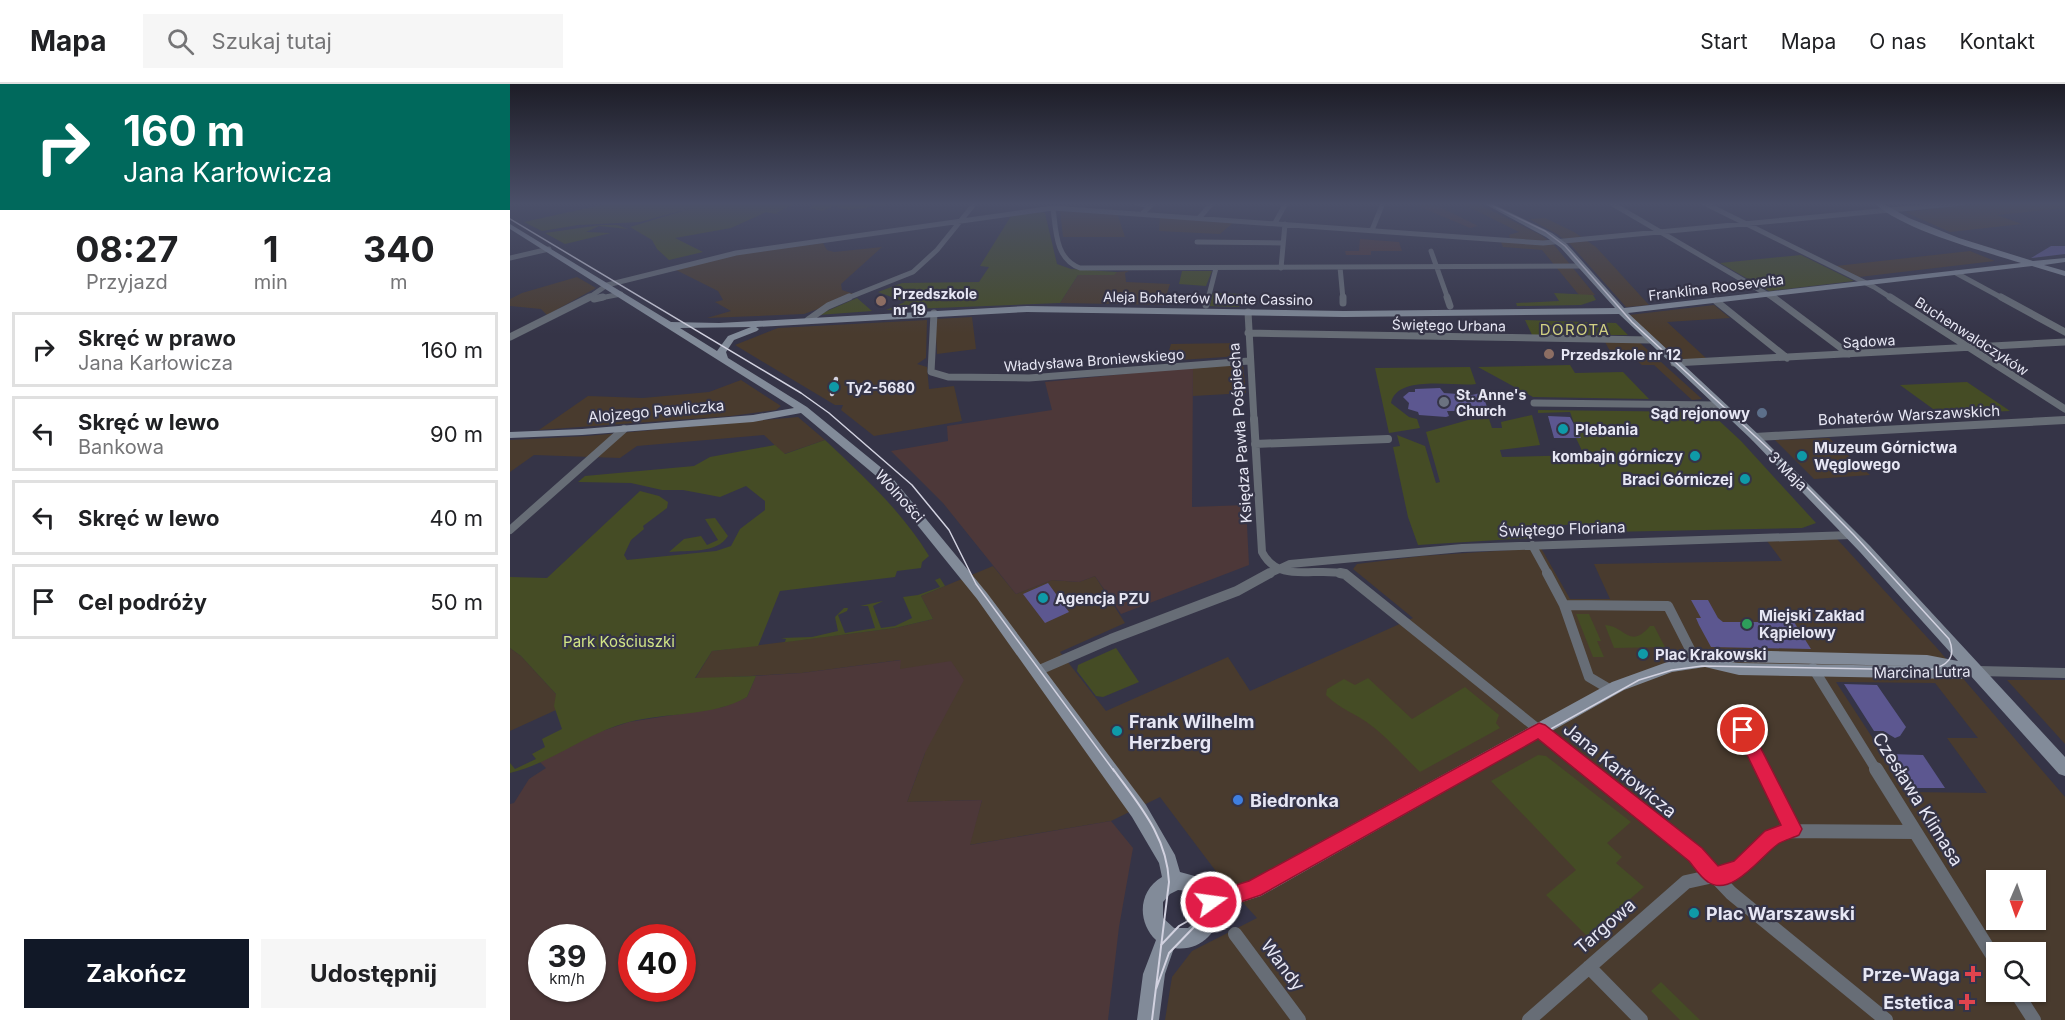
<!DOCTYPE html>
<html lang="pl">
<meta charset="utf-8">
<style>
body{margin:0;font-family:Inter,sans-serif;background:#f6f6f6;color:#202124;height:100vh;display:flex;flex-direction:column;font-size:22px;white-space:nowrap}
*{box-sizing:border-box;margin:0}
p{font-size:20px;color:#757577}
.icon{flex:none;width:33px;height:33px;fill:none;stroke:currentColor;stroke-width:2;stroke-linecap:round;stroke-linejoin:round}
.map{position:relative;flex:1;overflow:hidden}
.details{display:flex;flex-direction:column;background:#fff;width:510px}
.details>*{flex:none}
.banner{background:#00695c;color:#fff;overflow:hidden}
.needle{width:39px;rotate:182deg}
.fabs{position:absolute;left:1476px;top:786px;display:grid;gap:12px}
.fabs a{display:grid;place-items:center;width:60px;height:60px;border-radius:0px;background:#fff;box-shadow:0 2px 4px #0004;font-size:30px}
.speed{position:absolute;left:18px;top:840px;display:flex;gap:12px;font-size:30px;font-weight:700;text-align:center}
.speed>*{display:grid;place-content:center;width:78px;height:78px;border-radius:50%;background:#fff;box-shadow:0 2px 4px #0004;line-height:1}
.speed small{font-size:15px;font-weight:400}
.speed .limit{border:9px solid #d22;background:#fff;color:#111}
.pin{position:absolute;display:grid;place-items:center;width:51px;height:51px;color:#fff;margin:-26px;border:3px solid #fff;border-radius:50%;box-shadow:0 2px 6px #0007}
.me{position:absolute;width:66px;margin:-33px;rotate:76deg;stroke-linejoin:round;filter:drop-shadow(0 0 4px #0008)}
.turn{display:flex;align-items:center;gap:21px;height:126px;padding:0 24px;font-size:27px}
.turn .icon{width:78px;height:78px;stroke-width:2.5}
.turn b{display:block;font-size:42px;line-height:51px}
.eta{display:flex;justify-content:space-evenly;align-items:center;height:102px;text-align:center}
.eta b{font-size:36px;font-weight:700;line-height:42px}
.button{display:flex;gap:12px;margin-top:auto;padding:12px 24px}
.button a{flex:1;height:69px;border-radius:0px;background:#111827;color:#fff;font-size:24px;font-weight:700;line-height:69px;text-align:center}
.button a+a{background:#f6f6f6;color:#202124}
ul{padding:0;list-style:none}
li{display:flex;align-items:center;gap:18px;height:75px;margin:0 12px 9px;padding:0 12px;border:3px solid #e0e0e0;border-radius:0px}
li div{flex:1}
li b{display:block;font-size:22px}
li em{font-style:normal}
header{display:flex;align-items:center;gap:36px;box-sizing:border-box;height:84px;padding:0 30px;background:#fff;border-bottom:2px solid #e0e0e0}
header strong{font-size:28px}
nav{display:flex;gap:33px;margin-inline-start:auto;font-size:21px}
.search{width:420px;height:54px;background:#f6f6f6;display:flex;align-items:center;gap:15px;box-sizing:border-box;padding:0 21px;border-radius:0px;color:#757577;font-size:22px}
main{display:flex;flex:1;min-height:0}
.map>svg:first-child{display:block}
.commercial{fill:#493b2e;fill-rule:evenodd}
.industrial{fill:#4d3839;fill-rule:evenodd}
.green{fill:#454c25}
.building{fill:#5c5790}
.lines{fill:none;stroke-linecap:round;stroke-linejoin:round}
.street-far4{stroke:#676d76;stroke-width:5}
.street-far3{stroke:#676d76;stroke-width:7}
.street-far2{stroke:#676d76;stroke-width:8}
.street-far1{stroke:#676d76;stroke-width:10}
.street{stroke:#676d76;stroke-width:14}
.secondary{fill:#828b99;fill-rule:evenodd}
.tram-far1{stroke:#d2d2e0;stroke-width:1.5}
.tram{stroke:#d2d2e0;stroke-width:2}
.rail-casing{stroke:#d2d2e0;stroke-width:4.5}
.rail{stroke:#353447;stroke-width:3;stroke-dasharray:8;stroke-linecap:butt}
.route{fill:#e11d48;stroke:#92132f;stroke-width:1.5}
.education-dot{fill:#8d6e63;stroke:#353447;stroke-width:2}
.culture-dot{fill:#0f9aa8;stroke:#353447;stroke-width:2}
.worship-dot{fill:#6b7280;stroke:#353447;stroke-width:2}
.service-dot{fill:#5c6f8a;stroke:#353447;stroke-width:2}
.leisure-dot{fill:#2e9e5b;stroke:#353447;stroke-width:2}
.shop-dot{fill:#3f7fe0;stroke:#353447;stroke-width:2}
.health-dot{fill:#e0444e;stroke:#353447;stroke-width:2}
.labels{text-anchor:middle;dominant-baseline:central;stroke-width:4.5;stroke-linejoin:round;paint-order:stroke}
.far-street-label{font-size:14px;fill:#e7e7f4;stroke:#353447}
.far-poi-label{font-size:14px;font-weight:bold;fill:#e7e7f4;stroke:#353447;text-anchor:start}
.far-quarter-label{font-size:15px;letter-spacing:1.5px;fill:#d1d082;stroke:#353447}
.street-label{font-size:15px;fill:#e7e7f4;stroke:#353447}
.poi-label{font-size:15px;font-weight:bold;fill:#e7e7f4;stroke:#353447;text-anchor:start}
.park-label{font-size:15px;fill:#d1e485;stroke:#353447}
.near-poi-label{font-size:18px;font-weight:bold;fill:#e7e7f4;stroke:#353447;text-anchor:start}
.near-street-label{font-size:18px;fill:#e7e7f4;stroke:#353447}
</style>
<header>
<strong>Mapa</strong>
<div class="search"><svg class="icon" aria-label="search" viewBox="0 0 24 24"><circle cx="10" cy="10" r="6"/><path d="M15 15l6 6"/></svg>Szukaj tutaj</div>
<nav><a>Start</a><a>Mapa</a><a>O nas</a><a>Kontakt</a></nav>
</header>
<main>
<section class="details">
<div class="banner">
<div class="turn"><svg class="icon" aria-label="right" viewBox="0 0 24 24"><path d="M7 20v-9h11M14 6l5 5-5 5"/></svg><div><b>160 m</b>Jana Karłowicza</div></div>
</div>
<div class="eta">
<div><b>08:27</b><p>Przyjazd</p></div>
<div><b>1</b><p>min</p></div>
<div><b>340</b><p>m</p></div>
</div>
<ul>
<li><svg class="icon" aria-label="right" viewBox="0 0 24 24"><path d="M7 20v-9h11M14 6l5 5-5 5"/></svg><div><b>Skręć w prawo</b><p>Jana Karłowicza</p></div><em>160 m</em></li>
<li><svg class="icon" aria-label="left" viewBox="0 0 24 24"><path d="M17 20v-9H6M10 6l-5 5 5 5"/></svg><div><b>Skręć w lewo</b><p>Bankowa</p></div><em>90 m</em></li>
<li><svg class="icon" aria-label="left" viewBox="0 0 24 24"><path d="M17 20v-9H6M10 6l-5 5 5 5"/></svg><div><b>Skręć w lewo</b></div><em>40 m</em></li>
<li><svg class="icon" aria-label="arrive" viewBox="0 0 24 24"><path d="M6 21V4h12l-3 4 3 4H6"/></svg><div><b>Cel podróży</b></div><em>50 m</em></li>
</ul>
<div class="button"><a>Zakończ</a><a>Udostępnij</a></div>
</section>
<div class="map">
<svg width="1555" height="936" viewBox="0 0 1555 936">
<rect width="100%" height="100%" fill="#353447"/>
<path class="commercial" d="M951,119H966L1031,151L1045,162L1085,211H1069L1032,166L993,163L989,154H1000L999,151L1009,148Z
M1475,119H1555V124L1487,131L1512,140L1440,148L1395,128Z
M550,127L607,129L615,153H553Z
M650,133L724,138L710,150L649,147Z
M1035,134L1064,148L1086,163L1139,221L1116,223L1060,160L1047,150L1019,135Z
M313,159L317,166L324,168L372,163L331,200L332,206L347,211L294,230L197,234L221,227L205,218L213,216L208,207L166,186L231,170Z
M1460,167L1485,177L1349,193L1326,182Z
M619,187L615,189L616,198L660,200L655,215L663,221L550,219L568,191Z
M67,193L86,204L37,231L31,225L0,222V215L12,209Z
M1204,221L1220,234L1157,238L1197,275L1169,276L1119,231Z
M462,233L466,265L427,270L425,235Z
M417,236L416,274L407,280L417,283L419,305L444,302L452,337L364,352L331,326L333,321H325L225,261L268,244Z
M1095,258L1130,259L1192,315L1182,316L1144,281H1132L1119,269H1101Z
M730,259V272L656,277L661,260Z
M733,280L736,309L683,312V283Z
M231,296L271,322L266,326L221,332L29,346L78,312L133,314L199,308Z
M288,333L315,356L274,370L254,351L127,362L110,374L24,371L0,388V356L77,352Z
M1319,354L1360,391L1304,395L1265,356Z
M1327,455L1426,563L1555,713V936H655L662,893L682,867L747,834L714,798L650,713L601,737L459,761L472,716L397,718L415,669L390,585V576L292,589L185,595L202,567L385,544L423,535L411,512L483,482L506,510L542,496L569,498L585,492L615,539L550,568L596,627L718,573L740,607L903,534L843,485L847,480L912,472L1031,464L1060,515H1100L1084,480L1272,477L1257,457ZM1326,598L1425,599L1468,654H1437L1477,709L1398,708ZM1486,796H1526V836H1486ZM1486,868H1526V908H1486Z
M0,564L11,572L46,610V626L0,647Z
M1497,596H1555V660Z"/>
<path class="industrial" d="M901,119H922L968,142L960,144Z
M850,155L889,158L892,167H861V171H836L835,167H849Z
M683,283L682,423L736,421L739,481L611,530L585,492L569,498L542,496L506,510L433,419L381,367L438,357L437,342L542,326L535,298Z
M391,576L390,585L441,577L454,596L415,669L397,718L472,716L460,761L601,737L623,764L609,843L598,936H0V720L4,719L19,695L36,684L30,678L83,650L119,638L213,623L237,613L246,592L292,589ZM32,854H82V904H32ZM122,854H172V904H122Z"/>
<path class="green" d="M100,119H390L338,126L324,122L312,127L300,124L303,121L286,119L266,129L272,131L256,128L221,144L165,154L193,168L159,176L147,165L142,156L120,143L185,123L130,138L68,141L32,147L14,138Z
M532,128L535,129L547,180L561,185L607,188L604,191H568L550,219L376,226L395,218L368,208L392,199L469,198L479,183L470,182L501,132Z
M91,141H107L118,145L89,142L76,148L101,149L55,160L35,149Z
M1291,171L1344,197L1259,207L1210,179Z
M672,187H702L696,202L669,200Z
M703,209L732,210L729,223L700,222Z
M1044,209L1083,211L1086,216L1071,221L1007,222L1006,219L1049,217Z
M347,214L362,227L308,231Z
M1015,236L1106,239L1118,251H1022Z
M1060,281L1065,289L1113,288L1139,315L1023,313L968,283Z
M960,283L966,300C945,303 887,290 881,319L899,333L907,335L910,344L879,349L865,284Z
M1457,298L1500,327L1430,330L1390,301Z
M1028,326L1194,328L1203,331L1231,357L1306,439L1292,444L1096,448L1090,439L1017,443L1021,454L908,461L898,433L883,363L890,362L887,351L915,362L926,399L930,398L916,348L958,336L979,335L982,344H992L991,338L1022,331L1030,361L990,366L992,373L1074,371L1066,354L1069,353L1060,328L1028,329Z
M315,356C353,392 392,427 419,472L412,478L411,484L387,487L385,493L270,507L248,562L202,567L185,594L246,592L237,613C202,633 157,628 119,638C76,649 42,679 0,689V679L5,685L26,675L22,670L35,663L32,655L52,645L44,622L46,610L11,572L0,564V493L37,494L130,407L149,412L158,418L157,424L133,442L134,445L121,456L114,471L117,476L206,467L221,462L230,445L255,426V417L236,402L210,413L173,406H152L121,399L68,398L75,392L184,382L200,373L265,361L275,370Z
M205,434L218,452C207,470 178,466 159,468L174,455L191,452L197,461L208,456L195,435Z
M430,494L435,502L411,512L423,535L385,544L269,559L275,558L276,555L271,554L302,553L328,547L325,533L334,524H338L337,527L328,531L335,549L365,544L358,522H350L373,517L363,522L371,544L385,542L402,534L393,513L408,511L430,503L425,496Z
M1066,530H1079L1091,557H1087L1094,573H1083Z
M1095,541C1115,542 1120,566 1140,542H1144L1155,563L1104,564Z
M606,564L629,598L593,613L586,612L567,587L568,581Z
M858,594L902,635L955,603L989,631L986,639L990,644L910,688C894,673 879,655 862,642C847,630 829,625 816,611L817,605L834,595L845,601Z
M1028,671L1036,672L1121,738L1097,759L1112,773L1106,779L1134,803L1077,852L1036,811L1066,786L981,697Z
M1151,898L1190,936H1170L1141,907Z"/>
<path class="building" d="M1541,162H1555V170L1521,174Z
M930,304L934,309L962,311L970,309L973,311L979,329H971L951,320L953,327H937L939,332L936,333L909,331L908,328L898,325L899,319L893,313L899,308H905V305Z
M1038,332L1060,333L1071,354H1044Z
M538,499L559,528L535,539L513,510Z
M1181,516H1198L1208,534L1213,538H1284L1301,565L1201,563L1189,541L1186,534H1191Z
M1334,600L1367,601L1396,643L1390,652L1385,654L1373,647H1364Z
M1379,670L1413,671L1435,704H1401Z"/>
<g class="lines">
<path class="street-far4" d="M627,119L640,122
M1101,119L1265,215
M1194,119L1364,203L1383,215
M543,124C546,146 545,175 570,184L1072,182
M633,129L643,119
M690,133L702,119
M765,139L776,119
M862,146L873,119
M687,158L773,159
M921,167L938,215
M0,174L39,165
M830,183L833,215
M771,184L775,140
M1446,189L1494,215
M77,215L97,201L226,169L543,124L1033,159L1453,119
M85,215L111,210
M335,215L403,188L427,166L465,119
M698,215L706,184"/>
<path class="street-far3" d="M833,213V219
M937,213L940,222
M1263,213L1339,270
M1380,213L1555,325
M1491,213L1555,248
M84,215L93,213
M1206,217L1277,274
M696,221L698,213
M738,228L744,336
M424,229L421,288L438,293L519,294L739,277
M298,236L318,222L339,213
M738,249L1140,256
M0,253L80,213
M1164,279L1555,258
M1024,319L1210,321"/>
<path class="street-far2" d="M744,335L752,468C769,501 806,482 835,490
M1245,353L1555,336
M745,360L878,355
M0,446L114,345
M1022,461L1038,490
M758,490L780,480L952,464L1341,451"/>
<path class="street-far1" d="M830,489L835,490L1080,687
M1037,489L1054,521L1079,593L1101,606
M1054,521L1158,522L1187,579
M1303,584L1367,687
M527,587L601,555L727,507L760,489
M1468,587L1555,589
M1224,627L1254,687"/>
<path class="street" d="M1078,685L1185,771L1221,809L1376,936
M1253,685L1283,745
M1366,685L1486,877
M725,850L789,936
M1079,883L1131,936
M1506,908L1524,936
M1019,936L1176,798L1226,787L1262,753L1273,747L1405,748"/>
<path class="secondary" d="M973,119H981L1042,149L1057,160L1114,224L1511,179C1470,166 1395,147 1364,119H1372L1399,134L1449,154L1523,177L1555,174V178L1534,181L1555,187V192L1522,182L1118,229L1249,351L1360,462L1555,673V692L1549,690L1460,591L1451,595L1229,591L1195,583L1162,588L1114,606L751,812L710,825C709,849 689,868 664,864L655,890L649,936H627L633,890L646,856C627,838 628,807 652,793L649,779L622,733L467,515L371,396L291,329L243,338L72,351L0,354V348L72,345L243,331L284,324L0,145V140L161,238L209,239L517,222L834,227L1105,224L1051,164L1036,153ZM517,228L834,233L1109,230L1241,355L1350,468L1448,577L1417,571L1222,566L1160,577L1102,598L739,797L704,807L692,794L670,788L665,771L636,721L477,509L379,390L297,323L218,274L216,268L224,256L247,247L249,245L246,243ZM241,243L218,252L207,267L170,244ZM1221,578H1222L1401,582L1229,579ZM668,806L678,807L689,818V834L678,844H664L653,834V818L660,810Z"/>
<path class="tram-far1" d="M0,135L291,309L319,329L402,401L439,446L466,500L604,687
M965,687L1129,596L1162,586L1192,582L1419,586C1437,582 1447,574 1439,555L1344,451L1259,365L1122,238L1055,162L1035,147L977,119"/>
<path class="tram" d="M603,685C629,721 657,752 659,798L642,936
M651,861L669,842L685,833
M646,905L659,869L685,842L968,685"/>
<g class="rail-casing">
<path id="rail" d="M322,310L326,295"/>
</g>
<use href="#rail" class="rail"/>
</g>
<linearGradient id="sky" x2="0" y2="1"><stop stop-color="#1d1d27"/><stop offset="0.48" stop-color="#4b5069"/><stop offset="1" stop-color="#4b5069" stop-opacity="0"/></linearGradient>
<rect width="1555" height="250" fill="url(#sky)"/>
<path class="route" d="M1029,639L1035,641L1192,764L1208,782L1224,777L1255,747L1271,741L1225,646L1227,641H1239L1292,745L1289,751C1283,754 1274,756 1268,760C1252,771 1222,814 1198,798C1190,793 1184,783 1179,777L1028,655L751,811L701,828L694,825L691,818L694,811L739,797Z"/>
<g class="education-dot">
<circle cx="371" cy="217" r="6"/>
<circle cx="1039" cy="270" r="6"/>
</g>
<g class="culture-dot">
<circle cx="324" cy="303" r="6"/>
<circle cx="1053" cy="345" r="6"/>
<circle cx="1185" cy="372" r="6"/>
<circle cx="1292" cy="372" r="6"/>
<circle cx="1235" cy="395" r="6"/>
<circle cx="533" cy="514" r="6"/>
<circle cx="1133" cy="570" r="6"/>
<circle cx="607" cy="647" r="6"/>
<circle cx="1184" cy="829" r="6"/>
</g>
<circle class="worship-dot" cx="934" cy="318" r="6"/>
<circle class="service-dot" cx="1252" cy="329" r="6"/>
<circle class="leisure-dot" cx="1237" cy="540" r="6"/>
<circle class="shop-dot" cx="728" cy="716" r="6"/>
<g class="health-dot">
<path d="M1460 881h6v6h6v6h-6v6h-6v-6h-6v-6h6z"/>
<path d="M1454 909h6v6h6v6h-6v6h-6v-6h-6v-6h6z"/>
</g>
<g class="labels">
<g class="far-street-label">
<text transform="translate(1206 203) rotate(-7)">Franklina Roosevelta</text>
<text transform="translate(698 214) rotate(1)">Aleja Bohaterów Monte Cassino</text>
<text transform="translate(939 241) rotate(1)">Świętego Urbana</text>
<text transform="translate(1462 252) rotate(33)">Buchenwaldczyków</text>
<text transform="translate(1359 257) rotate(-3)">Sądowa</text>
<text transform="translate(584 276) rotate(-4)">Władysława Broniewskiego</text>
</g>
<g class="far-poi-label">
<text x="383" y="209">Przedszkole<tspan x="383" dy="16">nr 19</tspan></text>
<text x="1051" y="270">Przedszkole nr 12</text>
<text x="336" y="303">Ty2-5680</text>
<text x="946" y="310">St. Anne's<tspan x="946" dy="16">Church</tspan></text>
</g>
<g class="far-quarter-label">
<text x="1065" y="245">DOROTA</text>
</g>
<g class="street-label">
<text transform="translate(146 327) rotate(-5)">Alojzego Pawliczka</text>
<text transform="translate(1399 331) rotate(-3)">Bohaterów Warszawskich</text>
<text transform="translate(730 349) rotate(-94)">Księdza Pawła Pośpiecha</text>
<text transform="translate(1278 387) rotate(45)">3 Maja</text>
<text transform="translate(390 412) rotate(48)">Wolności</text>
<text transform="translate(1052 445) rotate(-2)">Świętego Floriana</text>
<text transform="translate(1412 588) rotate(-1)">Marcina Lutra</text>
</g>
<g class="poi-label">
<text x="1240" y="329" text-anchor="end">Sąd rejonowy</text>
<text x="1065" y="345">Plebania</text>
<text x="1304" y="363">Muzeum Górnictwa<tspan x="1304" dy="17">Węglowego</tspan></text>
<text x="1173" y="372" text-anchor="end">kombajn górniczy</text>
<text x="1223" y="395" text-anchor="end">Braci Górniczej</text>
<text x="545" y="514">Agencja PZU</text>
<text x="1249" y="531">Miejski Zakład<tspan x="1249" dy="17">Kąpielowy</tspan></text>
<text x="1145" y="570">Plac Krakowski</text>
</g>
<g class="park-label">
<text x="109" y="557">Park Kościuszki</text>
</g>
<g class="near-poi-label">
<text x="619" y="637">Frank Wilhelm<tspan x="619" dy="21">Herzberg</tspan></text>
<text x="740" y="716">Biedronka</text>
<text x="1196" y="829">Plac Warszawski</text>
<text x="1450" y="890" text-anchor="end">Prze-Waga</text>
<text x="1444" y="918" text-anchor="end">Estetica</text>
</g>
<g class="near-street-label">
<text transform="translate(1110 686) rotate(39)">Jana Karłowicza</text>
<text transform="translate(1408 715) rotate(58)">Czesława Klimasa</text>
<text transform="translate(1095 842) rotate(-41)">Targowa</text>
<text transform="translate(773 881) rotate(53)">Wandy</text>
</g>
</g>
</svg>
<div class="fabs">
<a><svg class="needle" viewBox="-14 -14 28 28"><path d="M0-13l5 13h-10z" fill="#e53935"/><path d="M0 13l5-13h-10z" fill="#757577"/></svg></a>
<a><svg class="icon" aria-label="search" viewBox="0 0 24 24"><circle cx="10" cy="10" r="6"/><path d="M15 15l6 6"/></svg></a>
</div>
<div class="speed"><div>39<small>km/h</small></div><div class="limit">40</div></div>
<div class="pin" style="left:1233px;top:646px;background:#d93025"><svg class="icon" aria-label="arrive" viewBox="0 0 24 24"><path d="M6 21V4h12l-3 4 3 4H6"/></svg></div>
<svg class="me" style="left:701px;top:818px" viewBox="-20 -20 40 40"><circle r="17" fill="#e11d48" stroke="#fff" stroke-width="3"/><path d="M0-11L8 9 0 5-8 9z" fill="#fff"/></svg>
</div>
</main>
